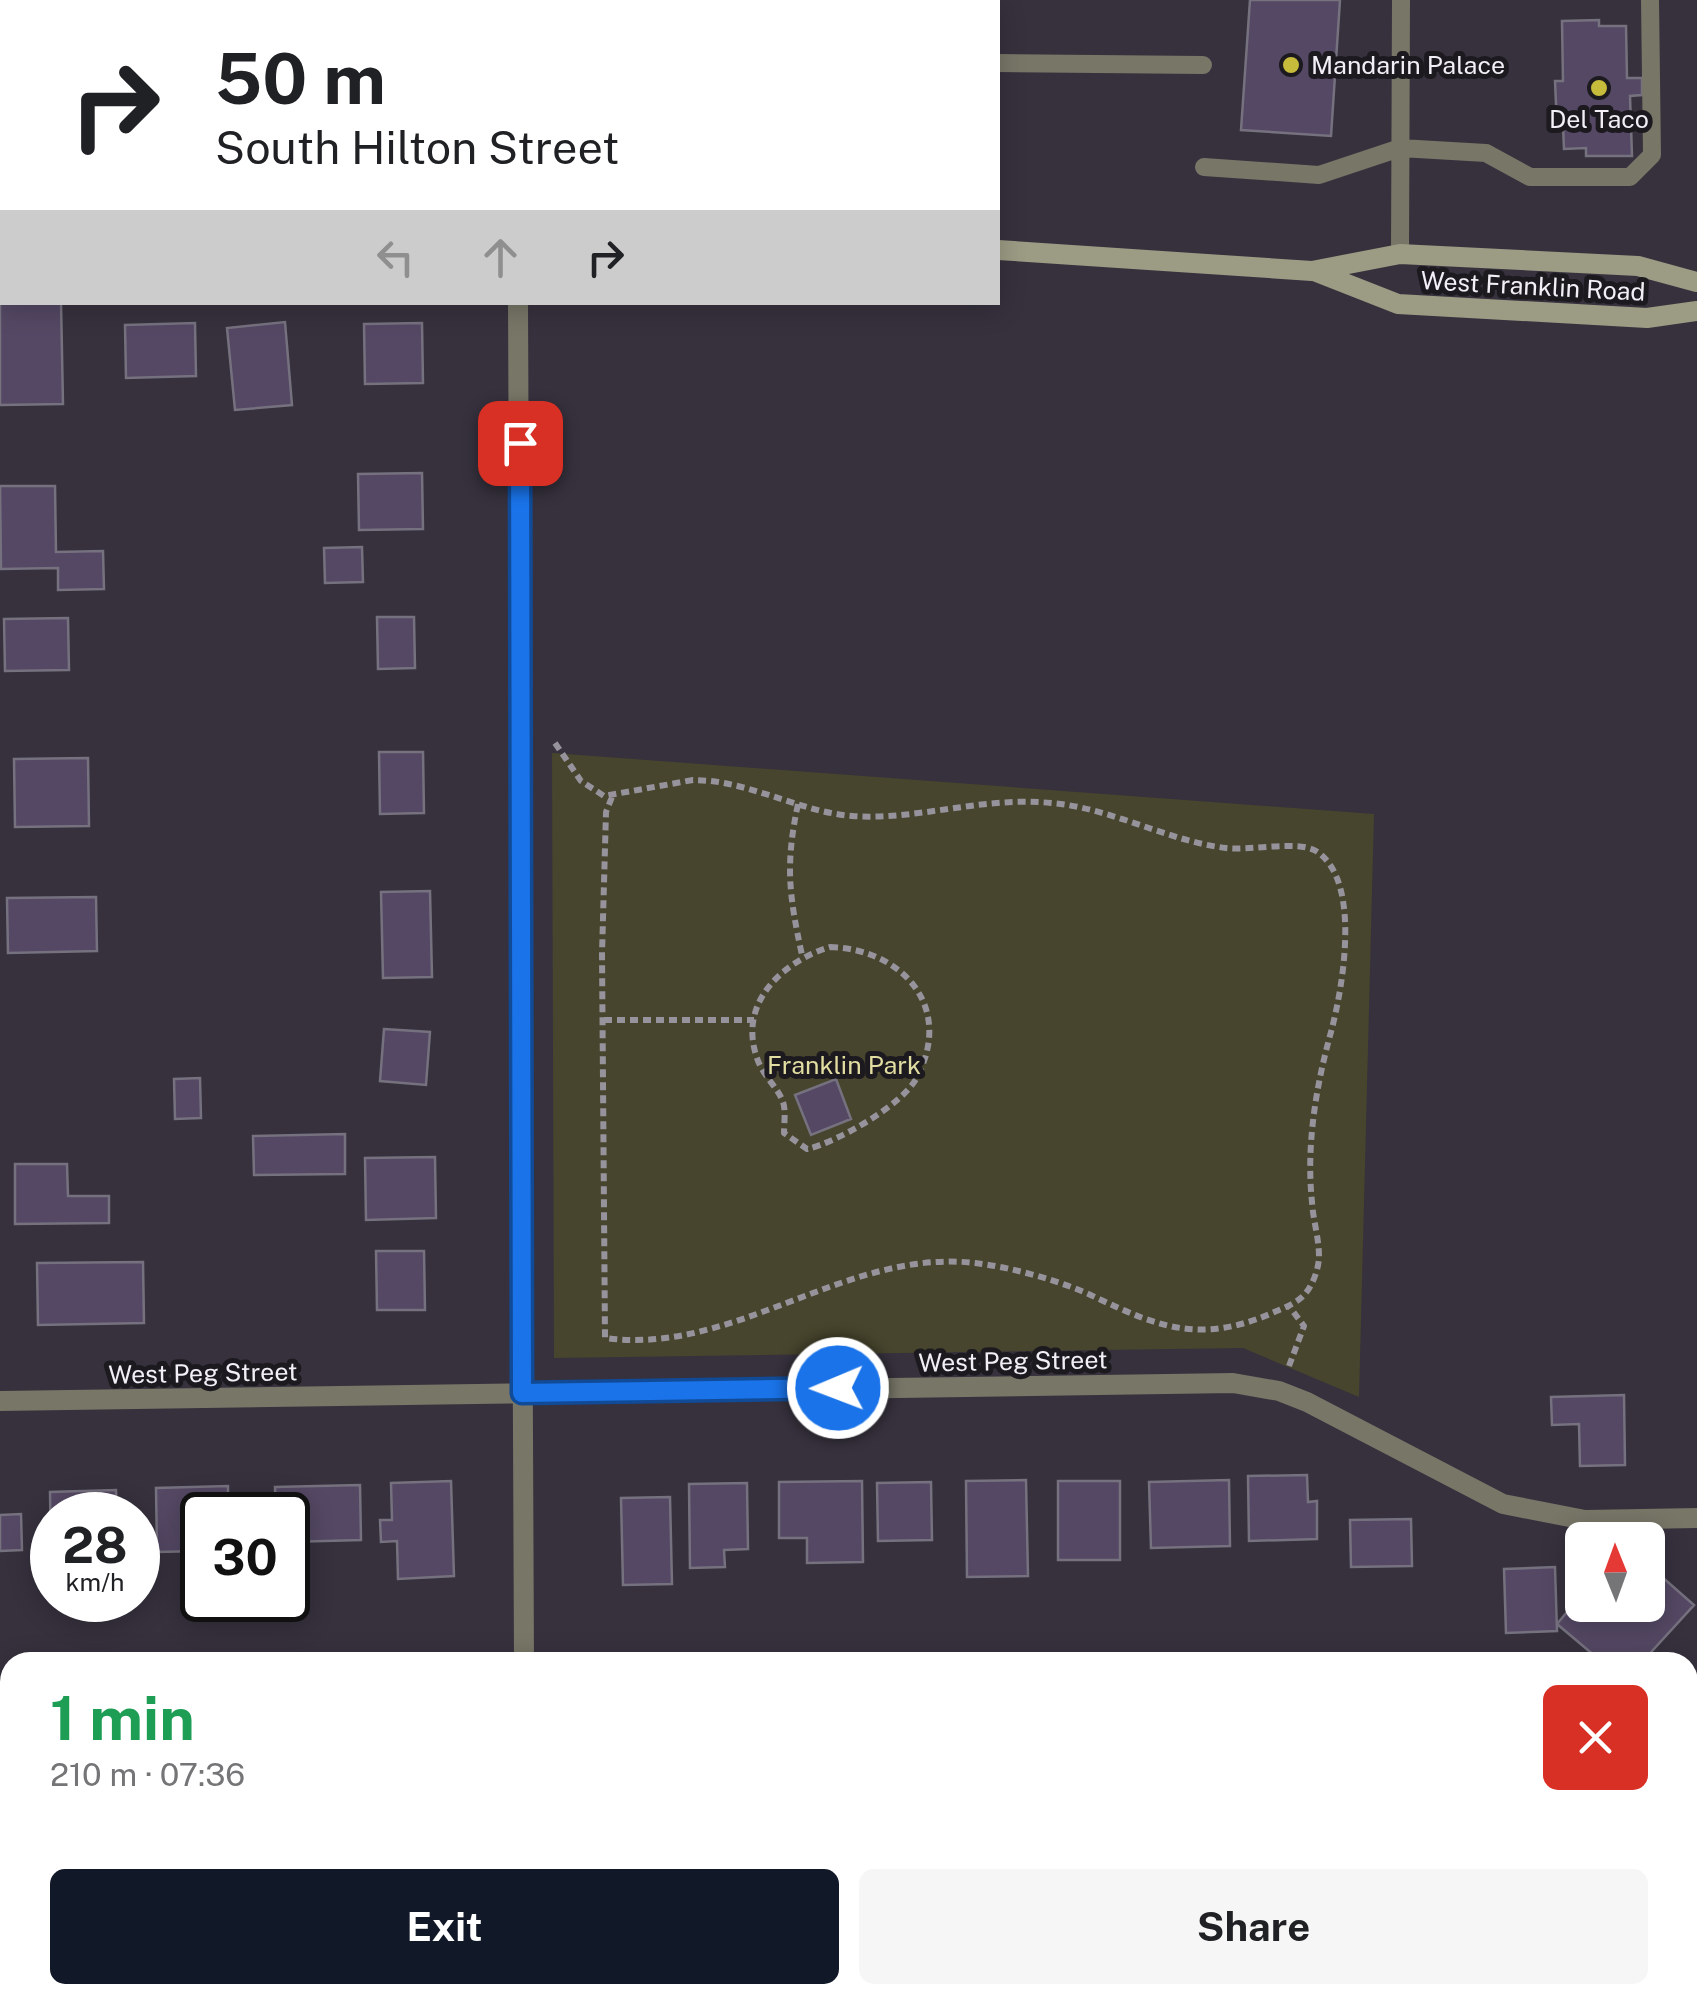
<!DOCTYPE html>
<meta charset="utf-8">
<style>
body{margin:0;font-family:"Public Sans",sans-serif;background:#f6f6f6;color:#202124;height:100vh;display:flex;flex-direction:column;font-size:38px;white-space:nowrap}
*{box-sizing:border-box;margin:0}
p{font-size:32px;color:#757577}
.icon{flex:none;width:55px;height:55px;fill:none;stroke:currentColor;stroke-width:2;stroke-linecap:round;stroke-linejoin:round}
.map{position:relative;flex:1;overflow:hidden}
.details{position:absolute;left:0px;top:1652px;width:1698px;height:352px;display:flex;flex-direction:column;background:#fff;border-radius:30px 30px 0 0;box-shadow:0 5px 25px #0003}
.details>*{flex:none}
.top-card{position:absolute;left:0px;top:0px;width:1000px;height:305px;box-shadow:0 5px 25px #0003;background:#fff;color:#202124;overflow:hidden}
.needle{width:65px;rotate:359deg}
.tools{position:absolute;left:1565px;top:1522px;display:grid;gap:20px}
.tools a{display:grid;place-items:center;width:100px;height:100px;border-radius:15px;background:#fff;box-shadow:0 5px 25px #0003;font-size:50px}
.speed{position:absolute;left:30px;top:1492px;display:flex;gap:20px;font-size:50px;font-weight:700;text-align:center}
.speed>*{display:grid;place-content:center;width:130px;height:130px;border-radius:50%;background:#fff;box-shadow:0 5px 25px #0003;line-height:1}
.speed small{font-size:25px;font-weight:400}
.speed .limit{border:5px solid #111;border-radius:15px;background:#fff;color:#111}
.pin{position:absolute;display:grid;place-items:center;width:85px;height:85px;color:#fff;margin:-42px;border-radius:20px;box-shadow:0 5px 15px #0006}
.me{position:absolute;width:110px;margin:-55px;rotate:269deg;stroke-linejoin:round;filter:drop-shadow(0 0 8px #0008)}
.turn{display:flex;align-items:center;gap:35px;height:210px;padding:0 50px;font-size:45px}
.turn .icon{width:130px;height:130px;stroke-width:2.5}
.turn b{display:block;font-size:70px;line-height:85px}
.lanes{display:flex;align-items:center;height:95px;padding:0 50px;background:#0003;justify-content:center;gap:50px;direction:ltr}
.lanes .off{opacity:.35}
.round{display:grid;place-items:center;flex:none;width:105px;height:105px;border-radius:15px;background:#f6f6f6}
.summary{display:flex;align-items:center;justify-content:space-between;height:170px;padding:0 50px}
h1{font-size:60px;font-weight:700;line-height:75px;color:#1e9e55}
.primary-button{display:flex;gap:20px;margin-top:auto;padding:20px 50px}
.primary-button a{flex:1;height:115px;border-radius:15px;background:#111827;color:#fff;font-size:40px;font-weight:700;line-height:115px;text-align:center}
.primary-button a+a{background:#f6f6f6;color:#202124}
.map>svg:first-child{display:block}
.green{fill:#47452d}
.building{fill:#544864;stroke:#76717e;stroke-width:2.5}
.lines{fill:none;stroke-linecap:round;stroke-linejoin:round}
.path{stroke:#97939c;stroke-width:6;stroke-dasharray:8 5;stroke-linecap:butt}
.lane{stroke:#777667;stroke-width:18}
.street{stroke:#777667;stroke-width:20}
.secondary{stroke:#9c9b84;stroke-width:20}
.route-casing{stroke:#114b97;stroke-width:25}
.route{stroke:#1a73e8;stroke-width:18}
.poi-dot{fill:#c7bb3c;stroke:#1c1a1f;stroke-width:4}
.labels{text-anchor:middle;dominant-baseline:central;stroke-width:10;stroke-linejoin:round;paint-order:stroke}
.poi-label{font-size:25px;fill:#f2eff6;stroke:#1c1a1f;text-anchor:start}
.street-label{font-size:25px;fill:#f2eff6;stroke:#1c1a1f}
.park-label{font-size:25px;fill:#e2dda1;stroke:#1c1a1f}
</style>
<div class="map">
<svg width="1697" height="2004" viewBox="0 0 1697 2004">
<rect width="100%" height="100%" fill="#36313d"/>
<path class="green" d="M552,753L1374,814L1359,1397L1243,1348L554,1358Z"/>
<path class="building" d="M1250,0H1340L1331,136L1241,130Z
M1599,20V26H1626L1627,78H1642V95L1630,96L1632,156H1586V148L1564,149L1563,125L1557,126L1555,81H1563L1562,21Z
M61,302L63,404L0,405V303Z
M285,322L292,405L235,410L227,328Z
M195,323L196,376L126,378L125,325Z
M422,323L423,383L365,384L364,324Z
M422,473L423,529L359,530L358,474Z
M0,486H55L56,552L103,551L104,589L58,590V568L1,569Z
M362,547L363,582L325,583L324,548Z
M377,617H414L415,668L378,669Z
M68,618L69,670L5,671L4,619Z
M379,752H423L424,813L380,814Z
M88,758L89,826L15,827L14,759Z
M430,891L432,977L383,978L381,892Z
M96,897L97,951L8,953L7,898Z
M384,1029L430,1032L426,1085L380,1081Z
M200,1078L201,1118L175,1119L174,1079Z
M836,1079L851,1119L811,1135L795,1095Z
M345,1134V1174L254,1175L253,1136Z
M435,1157L436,1218L366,1220L365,1158Z
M15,1164H67L68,1196H109V1223L15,1224Z
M376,1251H424L425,1310H377Z
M143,1262L144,1323L38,1325L37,1263Z
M1624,1395L1625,1465L1580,1466L1579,1424L1552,1425L1551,1397Z
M1307,1475L1308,1502L1317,1501V1539L1249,1541L1248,1476Z
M1026,1480L1028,1576L967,1577L966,1481Z
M1229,1480L1230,1546L1151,1548L1149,1482Z
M451,1481L454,1576L398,1579L397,1541L381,1542L380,1520H392L391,1483Z
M862,1481L863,1562L807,1563V1538H779V1482Z
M1058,1481H1120V1560H1058Z
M931,1482L932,1540L878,1541L877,1483Z
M747,1483L748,1549L724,1550L725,1567L690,1568L689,1484Z
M360,1485L361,1540L288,1542V1515H276L275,1487Z
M228,1486V1515H202V1551L157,1552L156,1488Z
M116,1490L117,1515H52L51,1555L50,1492Z
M670,1497L672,1584L623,1585L621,1498Z
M21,1514L22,1550L0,1551V1515Z
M1411,1519L1412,1566L1351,1567L1350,1520Z
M1555,1567L1557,1631L1506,1633L1504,1569Z
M1653,1569L1694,1605L1642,1662H1602L1557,1624L1582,1594V1605H1648V1575Z
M1688,1928H1696L1697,1992H1688Z
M1597,1995H1676V2004H1597Z"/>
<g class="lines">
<path class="path" d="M555,743L581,781L604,796L693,780L711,781C760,787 804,812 852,816C916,821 982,796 1051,803C1112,808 1167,841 1226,848C1250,851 1298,840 1316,851C1362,880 1343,987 1331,1032C1316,1086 1306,1145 1312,1202C1313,1220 1319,1238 1319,1256C1319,1269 1312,1288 1302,1297C1293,1305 1281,1309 1270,1314C1201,1343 1160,1328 1097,1298C1065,1282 1011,1267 975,1263C846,1248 734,1356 605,1338L602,954L606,812L612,797
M798,804C785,865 789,895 802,955
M830,947C903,949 955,1008 916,1079C901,1106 837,1142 807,1149L784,1133C784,1124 786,1110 783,1102C778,1087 762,1076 756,1055C739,1001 784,961 830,947Z
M604,1020H754
M1289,1366L1304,1326L1289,1306"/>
<path class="lane" d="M510,0V2
M998,63L1203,65
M1204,167L1319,175L1400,148L1486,153L1530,177H1630L1652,155L1650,0
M1400,254L1401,0"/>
<path class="street" d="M518,302L524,1662
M0,1401L1233,1383L1279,1391L1307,1402L1503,1504L1585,1520L1697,1518
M1688,1875H1697
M0,1944H10"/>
<path class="secondary" d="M0,182H2
M998,250L1312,271L1400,254L1638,266L1697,282
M1314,271L1398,304L1647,318L1697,311"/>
</g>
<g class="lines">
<g class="route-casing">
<path id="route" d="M520,443L522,1393L838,1388"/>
</g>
<use href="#route" class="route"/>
</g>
<g class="poi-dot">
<circle cx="1291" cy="65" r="10"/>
<circle cx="1599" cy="88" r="10"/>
</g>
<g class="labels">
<g class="poi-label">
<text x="1311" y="65">Mandarin Palace</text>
<text x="1599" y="119" text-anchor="middle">Del Taco</text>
</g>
<g class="street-label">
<text transform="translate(1533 286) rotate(3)">West Franklin Road</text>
<text transform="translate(1013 1361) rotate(-1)">West Peg Street</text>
<text transform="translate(203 1373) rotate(-1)">West Peg Street</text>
</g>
<g class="park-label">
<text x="844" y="1065">Franklin Park</text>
</g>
</g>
</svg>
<div class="tools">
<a><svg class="needle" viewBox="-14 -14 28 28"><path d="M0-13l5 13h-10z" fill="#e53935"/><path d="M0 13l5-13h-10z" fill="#757577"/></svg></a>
</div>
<div class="speed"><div>28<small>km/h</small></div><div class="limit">30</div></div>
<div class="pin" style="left:520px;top:443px;background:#d93025"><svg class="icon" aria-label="arrive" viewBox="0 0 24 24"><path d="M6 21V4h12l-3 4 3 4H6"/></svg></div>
<svg class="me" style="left:838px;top:1388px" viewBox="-20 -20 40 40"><circle r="17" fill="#1a73e8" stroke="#fff" stroke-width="3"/><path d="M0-11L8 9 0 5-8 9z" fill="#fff"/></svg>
<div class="top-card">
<div class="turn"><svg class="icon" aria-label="right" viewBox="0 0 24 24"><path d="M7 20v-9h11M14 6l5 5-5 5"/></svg><div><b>50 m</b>South Hilton Street</div></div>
<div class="lanes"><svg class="icon off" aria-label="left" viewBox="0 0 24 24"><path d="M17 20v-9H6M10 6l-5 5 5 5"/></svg><svg class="icon off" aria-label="ahead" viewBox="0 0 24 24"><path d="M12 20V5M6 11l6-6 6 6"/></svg><svg class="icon" aria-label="right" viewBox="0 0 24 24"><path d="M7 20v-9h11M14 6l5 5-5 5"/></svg></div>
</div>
<section class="details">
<div class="summary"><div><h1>1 min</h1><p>210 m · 07:36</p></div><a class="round" style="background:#d93025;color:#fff"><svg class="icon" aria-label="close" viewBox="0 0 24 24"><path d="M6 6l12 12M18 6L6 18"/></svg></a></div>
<div class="primary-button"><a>Exit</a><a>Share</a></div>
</section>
</div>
